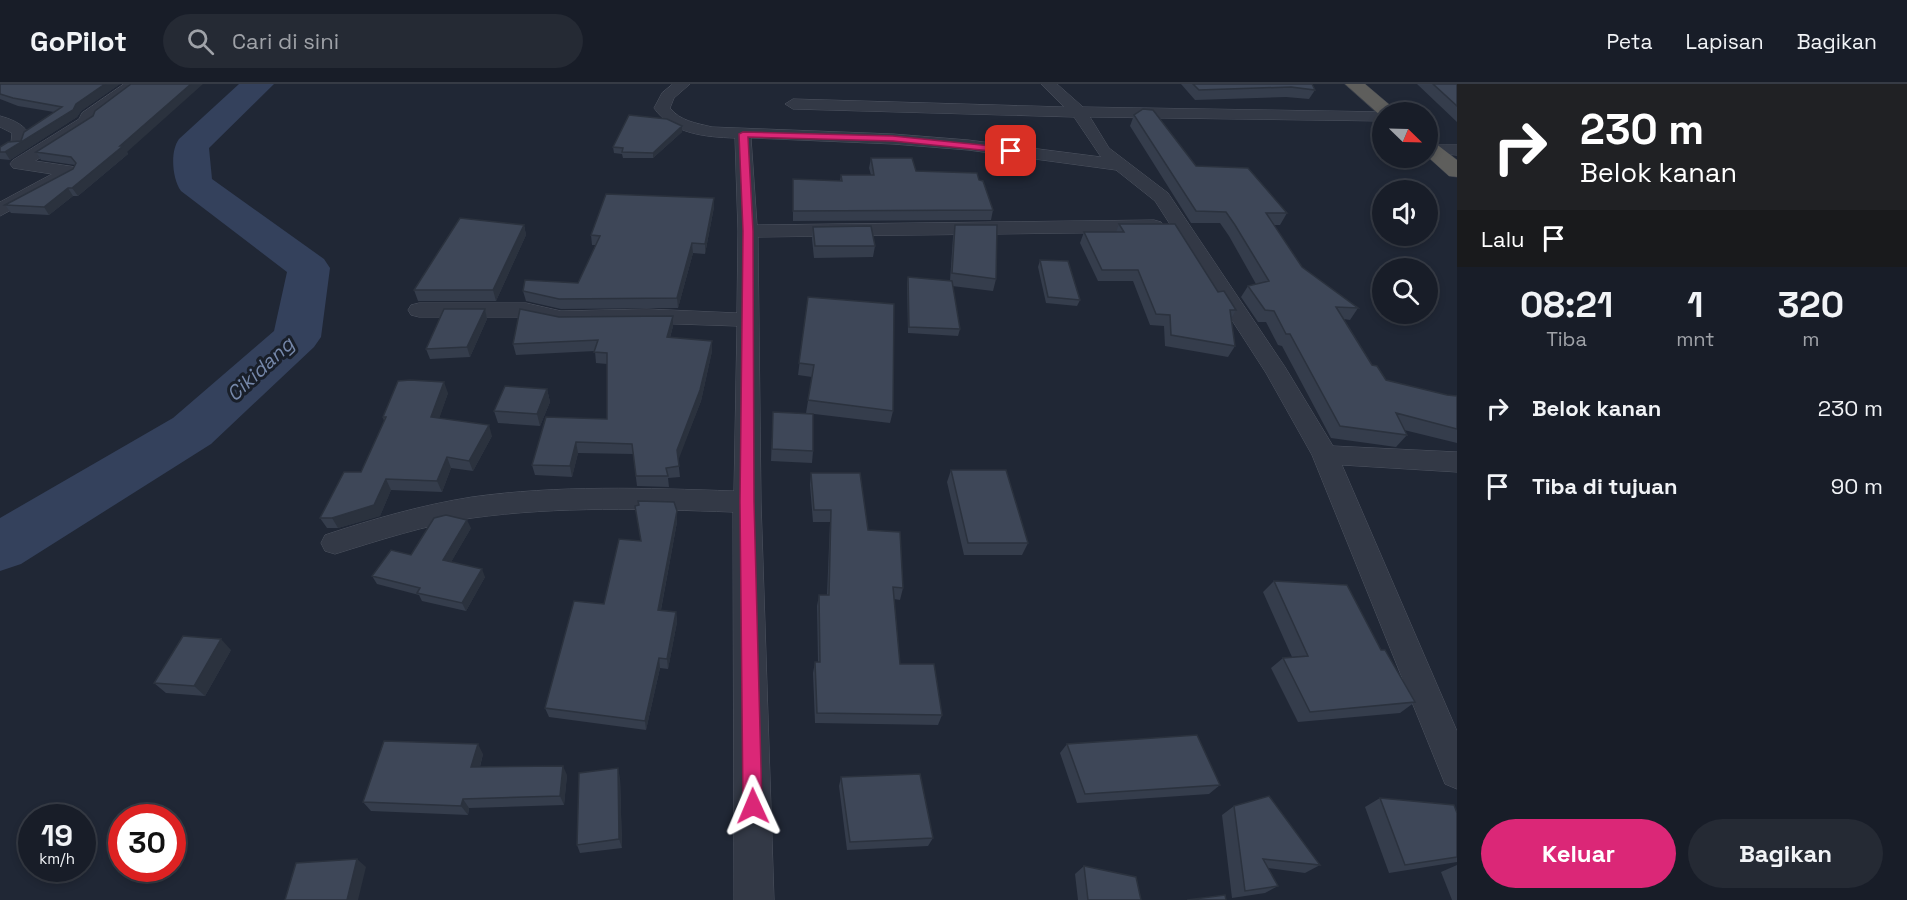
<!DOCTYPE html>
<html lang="id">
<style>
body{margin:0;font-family:"Space Grotesk",sans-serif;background:#252a34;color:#f1f3f6;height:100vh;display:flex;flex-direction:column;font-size:22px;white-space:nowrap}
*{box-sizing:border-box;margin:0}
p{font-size:20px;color:#9fa2a8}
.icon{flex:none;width:33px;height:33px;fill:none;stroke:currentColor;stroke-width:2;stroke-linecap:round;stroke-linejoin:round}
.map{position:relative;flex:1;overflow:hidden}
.details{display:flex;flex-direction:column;background:#181d28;width:450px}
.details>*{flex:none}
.top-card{background:#202124;color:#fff;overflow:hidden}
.needle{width:39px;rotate:113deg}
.buttons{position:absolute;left:1372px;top:18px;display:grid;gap:12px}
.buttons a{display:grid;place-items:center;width:66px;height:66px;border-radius:50%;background:#181d28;box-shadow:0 3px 9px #0003,0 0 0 2px #363b45;font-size:30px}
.speed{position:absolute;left:18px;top:720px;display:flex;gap:12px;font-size:30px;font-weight:700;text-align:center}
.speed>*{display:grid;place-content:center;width:78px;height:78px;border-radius:50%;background:#181d28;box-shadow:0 3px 9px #0003,0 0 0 2px #363b45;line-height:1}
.speed small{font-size:15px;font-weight:400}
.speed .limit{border:9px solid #d22;background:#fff;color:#111}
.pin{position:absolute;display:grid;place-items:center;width:51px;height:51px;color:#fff;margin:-26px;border-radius:12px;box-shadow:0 3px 9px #0006}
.me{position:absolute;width:66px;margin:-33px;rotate:359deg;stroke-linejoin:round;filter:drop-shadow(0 0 4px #0008)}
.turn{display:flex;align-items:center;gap:21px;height:126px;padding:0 24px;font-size:27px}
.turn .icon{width:78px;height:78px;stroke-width:2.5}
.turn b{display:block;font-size:42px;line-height:51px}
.then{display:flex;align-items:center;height:57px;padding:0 24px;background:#0003;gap:12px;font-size:22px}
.eta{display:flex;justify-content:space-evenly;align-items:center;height:102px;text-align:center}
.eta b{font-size:36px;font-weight:700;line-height:42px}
.action{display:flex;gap:12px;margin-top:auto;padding:12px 24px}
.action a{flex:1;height:69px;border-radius:36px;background:#db2777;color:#fff;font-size:24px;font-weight:700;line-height:69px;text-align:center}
.action a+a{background:#252a34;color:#f1f3f6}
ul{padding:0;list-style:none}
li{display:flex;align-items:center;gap:18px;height:78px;padding:0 24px}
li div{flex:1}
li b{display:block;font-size:22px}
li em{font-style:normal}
header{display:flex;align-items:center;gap:36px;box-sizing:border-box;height:84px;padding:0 30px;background:#181d28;border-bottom:2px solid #363b45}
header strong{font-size:28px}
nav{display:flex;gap:33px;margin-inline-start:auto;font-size:21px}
.search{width:420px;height:54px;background:#252a34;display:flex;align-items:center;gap:15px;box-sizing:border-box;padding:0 21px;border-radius:33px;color:#9fa2a8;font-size:22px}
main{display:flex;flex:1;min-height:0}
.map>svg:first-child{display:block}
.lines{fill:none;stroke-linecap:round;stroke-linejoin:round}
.river{fill:#34415c;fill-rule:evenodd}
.minor-casing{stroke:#4e5461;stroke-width:1}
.trunk-casing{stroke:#3b414d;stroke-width:1}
.minor{fill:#333946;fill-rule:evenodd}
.trunk{fill:#5e5e5c;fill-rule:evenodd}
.wall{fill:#353d4c}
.shaded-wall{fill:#2b323e}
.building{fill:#3e4758;stroke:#2b323e;stroke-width:1.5}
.route{fill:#db2777;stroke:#8e194d;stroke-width:1.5}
.labels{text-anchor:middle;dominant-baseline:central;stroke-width:6;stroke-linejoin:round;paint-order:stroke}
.water-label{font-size:20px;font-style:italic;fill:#7688aa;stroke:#191f2a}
</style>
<header>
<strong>GoPilot</strong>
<div class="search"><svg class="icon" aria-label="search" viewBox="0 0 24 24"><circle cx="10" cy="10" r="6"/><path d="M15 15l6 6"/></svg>Cari di sini</div>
<nav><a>Peta</a><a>Lapisan</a><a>Bagikan</a></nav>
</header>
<main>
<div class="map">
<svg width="1457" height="816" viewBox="0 0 1457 816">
<rect width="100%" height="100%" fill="#202735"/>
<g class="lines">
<path class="river" d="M239,0H274L209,64L212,95L324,175L330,184L321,253L314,263L211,360L21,480L0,487V434L173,334L274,247L287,188L181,107C172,94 170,67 179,55Z"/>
<g class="minor-casing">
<path id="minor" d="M124,0H141L97,33L96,38L35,77L76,83L79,87L76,91L0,132V118L52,90L13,84L10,80L13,76L79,35L82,29Z
M673,0H690L674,14L670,24C680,37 696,39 712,43L893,50L968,56L1101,73L1074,33L793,25L785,20L793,15L1064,23L1041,0H1057L1083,23L1388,28H1383V37L1090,33L1109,64L1168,109L1285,283L1333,362L1457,368V388L1342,381L1457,647V705L1445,700L1312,371L1266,289L1155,117L1116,86L968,66L893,60L751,54L757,141L1154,136L1161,138L1164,142L1161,146L1154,148L758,153L761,418L774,816H734L733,428C646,425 559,422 472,434C426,441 380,456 335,470L325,467L321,459L325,451C373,435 422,421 472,413C558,401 646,404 734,407L737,242L647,239L561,241L548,240L524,233H419L411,231L408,226L411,221L419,219H526L561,227L647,225L737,229L738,147L735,54C705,53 672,50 654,24L662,9Z
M0,32C11,35 21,39 28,48L25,63H13L11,59L12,49L0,43Z
M1428,61H1457V71L1428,69Z"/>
</g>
<g class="trunk-casing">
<path id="trunk" d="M1345,0H1365L1398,28H1383L1381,32Z
M1428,57L1435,59L1457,76V93L1449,92L1428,73Z"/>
</g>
<use href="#minor" class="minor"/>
<use href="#trunk" class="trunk"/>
</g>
<path class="wall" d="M0,0H120L81,27L77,33L10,76L0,75V63L21,57L54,28L18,22L0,15Z
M1181,0H1312L1315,6L1309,15L1286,13L1195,16Z
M1417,0H1457V38Z
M1134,31L1196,82L1287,129L1280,141H1274L1302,183L1358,224L1350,236L1344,235L1372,281L1386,296L1447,311L1457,312V359L1404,346L1407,351L1396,363L1331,354L1282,262L1278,261L1266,238H1258L1241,213L1248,202L1256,200L1229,152L1220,139H1191L1130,42Z
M682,42V48L653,74H623L622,70L614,69L613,63Z
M36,68H127L128,70L78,112H73L49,131L11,129L5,121L73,85L75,81L41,76Z
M871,74L916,87L979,96L993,126L991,136L793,137V95L840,97L841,91H871L869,84Z
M714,114V123L705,170L693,169L678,224L561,225L526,217L523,207L578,199L596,161H592L591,151Z
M1119,140L1218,208L1236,226L1231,235L1235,262L1228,273L1165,262L1164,242L1150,241L1133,197H1098L1080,159L1084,148H1116Z
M524,141L526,151L496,217H418L414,206Z
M955,141L996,195L993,207L952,202L960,245L958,252L908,249L907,199L908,193L950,197L953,153Z
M813,143L875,162L873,173L814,174L812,155Z
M1040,176L1080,216L1077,222L1046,219L1038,183Z
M808,213L893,327L890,339L806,329L812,293L798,291Z
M485,225L487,235L470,273L430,275L426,265Z
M673,232V242L670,254L712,267L701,317L678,375L680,393L668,394L669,403L637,402L633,370L578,369L572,393L535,391L532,381L607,335V280L596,279L595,267L516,271L513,260L559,233Z
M547,305L550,318L540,342L498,339L494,327Z
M448,309L439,334L492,352L473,387L451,384L442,408L391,406L380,432L338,444H327L320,434L361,388L384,337L383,333Z
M773,328L813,367L812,379L771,377Z
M951,386L1028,459L1022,471H964L947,398Z
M811,389L868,446L903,504L900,516L894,515L900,580L942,631L938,641L815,639L813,589L815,578H818L817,522L819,511H827L830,438H813L810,401Z
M635,422L677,427V438L661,526L676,528L677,538L668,585L660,584L646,646L549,633L545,624L641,457Z
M471,444L451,478L485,493L466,527L422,517L419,511L377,500L372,492L411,471Z
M1274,497L1381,566L1415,618L1400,629L1298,638L1271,584L1283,574L1292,573L1263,508Z
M231,566L205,612L166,609L154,599Z
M1067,660L1220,701L1209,710L1077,719L1060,669Z
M483,670L480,683L567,691L564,721L469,724L468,731L371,727L363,718Z
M841,693L933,754L928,762L847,766L839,702Z
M620,694L622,764L580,769L577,761Z
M1380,714L1457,729V778L1389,789L1365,723Z
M1234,722L1320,781L1305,789L1268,784L1278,802L1265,809L1232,814L1222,731Z
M1457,781V816H1452L1441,788Z
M1084,782L1141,816H1078L1075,790Z"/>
<path class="shaded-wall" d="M105,0H120L81,27L77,33L10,76L5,68Z
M191,0H203L127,68L128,70L78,112L72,104Z
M682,42V48L653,74V69Z
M68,104L73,112L49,131L44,123Z
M714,114V123L705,170V160Z
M524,141L526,151L496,217L493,206Z
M692,159L693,169L678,224L677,214Z
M485,225L487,235L470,273L467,263Z
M673,232V242L667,264V253Z
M712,257V267L701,317L678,377L677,366Z
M444,298L448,309L436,344L431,333Z
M547,305L550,318L540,342L537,330Z
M489,341L492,352L473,387L469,377Z
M576,358L578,369L572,393L570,382Z
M447,373L451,384L442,408L437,397Z
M386,395L391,406L380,432L338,444L332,434Z
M677,427V438L659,536L658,526Z
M467,436L471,444L447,485L443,476Z
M482,485L485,493L466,527L462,519Z
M676,528L677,538L668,585L667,575Z
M221,555L231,566L205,612L194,602Z
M659,574L660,584L646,646L645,637Z
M478,660L483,670L477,693L471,683Z
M563,682L567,691L564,721L560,712Z
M618,684L620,694L622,764L619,755Z
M463,715L469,724L468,731L461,722Z
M357,775L366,783L358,816H347Z"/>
<path class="building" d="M0,0H105L76,20L73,26L5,68H0V63L8,58L21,57L24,48L62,23L13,14L0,10Z
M131,0H191L120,62H123L72,104H68L44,123L5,121L73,85L76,79L71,73L36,68L93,32L95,27Z
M1193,0H1312L1315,6L1291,3L1199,6Z
M1433,0H1457V22Z
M1143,25L1153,26L1196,82L1248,84L1287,129H1266L1302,183L1358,224L1336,223L1372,281L1377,282L1386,296L1447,311L1457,312V345L1396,329L1407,351L1340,342L1290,250H1286L1274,227L1265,226L1248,202L1269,197L1235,141L1226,128L1196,127L1134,31Z
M629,31L667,35L682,42L653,69L622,68L623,64L613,63Z
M871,74H912L916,87L977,89L979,96L983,97L993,126L793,127V95L842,97L841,91H874Z
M606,110L714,114L705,160L692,159L677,214L559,215L523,207L525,196L578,199L600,152L591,151Z
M460,134L524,141L493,206H414Z
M1119,140H1175L1218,208L1224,207L1236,226H1230L1235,262L1171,251L1170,231L1156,230L1138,186H1102L1084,148H1124Z
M955,141H997L996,195L952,189Z
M871,142L875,162H815L813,143Z
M1040,176L1068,177L1080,216L1048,213Z
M908,193L952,197L960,245L909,243Z
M808,213L894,220L893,327L808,316L814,281L799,279Z
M444,225H485L467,263L426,265Z
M520,225L559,233L673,232L667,253L712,257L700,306L677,366L679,382L666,384L668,392H636L632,360L576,358L570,382L532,381L546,333L607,335V269L594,268L598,256L513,260Z
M410,296L444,298L431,333L489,341L469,377L447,373L437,397L386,395L374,421L332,434H320L344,388H361L386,333H383L398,297Z
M505,302L547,305L537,330L494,327Z
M773,328L813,330V367L772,365Z
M951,386H1006L1028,459H968Z
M811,389H860L868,446L900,448L903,504L893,503L900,580H934L942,631L817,629L815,578H820L819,511H829L831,426H814Z
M638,417L674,418L677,427L658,526L676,528L667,575L659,574L645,637L545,624L574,517L604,520L619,455L641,457L635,422L639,421Z
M446,431L467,436L443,476L482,485L462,519L417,509L420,504L372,492L391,466L411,471L434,434Z
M1274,497L1347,501L1381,566H1385L1415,618L1310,628L1283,574L1308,572Z
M183,552L221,555L194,602L154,599Z
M1197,651L1220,701L1085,710L1067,660Z
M384,657L478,660L471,683L563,682L560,712L463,715L461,722L363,718Z
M618,684L619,755L577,761L579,689Z
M920,690L933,754L850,758L841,693Z
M1269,712L1320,781L1263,775L1278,802L1245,807L1234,722Z
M1380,714L1454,721L1457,729V773L1405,781Z
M357,775L347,816H285L296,779Z
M1084,782L1136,793L1141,816H1088Z
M1225,811L1226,816H1187Z"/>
<path class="route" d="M743,48L893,52L1011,64L1015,67L1011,69L893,57L748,53L753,147L754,418L762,722L759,729L753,732L746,729L743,722L740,418L743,147L739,50Z"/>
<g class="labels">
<g class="water-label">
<text transform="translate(260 285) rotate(-43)">Cikidang</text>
</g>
</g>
</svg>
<div class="buttons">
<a><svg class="needle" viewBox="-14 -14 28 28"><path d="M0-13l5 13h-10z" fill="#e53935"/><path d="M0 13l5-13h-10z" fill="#9fa2a8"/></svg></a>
<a><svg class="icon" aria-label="sound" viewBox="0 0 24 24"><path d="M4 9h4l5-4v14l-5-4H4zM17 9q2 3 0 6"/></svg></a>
<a><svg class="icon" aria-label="search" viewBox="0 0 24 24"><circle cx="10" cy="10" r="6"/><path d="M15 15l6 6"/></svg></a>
</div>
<div class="speed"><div>19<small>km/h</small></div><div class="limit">30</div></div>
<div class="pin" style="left:1011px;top:67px;background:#d93025"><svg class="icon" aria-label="arrive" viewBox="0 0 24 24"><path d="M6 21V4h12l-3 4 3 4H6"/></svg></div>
<svg class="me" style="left:753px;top:722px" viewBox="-20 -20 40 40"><path d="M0-17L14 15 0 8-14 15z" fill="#db2777" stroke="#fff" stroke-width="4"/></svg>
</div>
<section class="details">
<div class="top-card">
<div class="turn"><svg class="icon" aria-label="right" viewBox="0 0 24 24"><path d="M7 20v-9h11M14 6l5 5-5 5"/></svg><div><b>230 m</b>Belok kanan</div></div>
<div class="then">Lalu<svg class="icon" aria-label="arrive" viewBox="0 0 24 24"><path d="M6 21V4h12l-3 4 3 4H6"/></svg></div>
</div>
<div class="eta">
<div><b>08:21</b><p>Tiba</p></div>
<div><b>1</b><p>mnt</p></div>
<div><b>320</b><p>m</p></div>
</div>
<ul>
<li><svg class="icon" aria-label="right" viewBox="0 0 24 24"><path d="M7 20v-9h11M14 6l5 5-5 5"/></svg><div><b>Belok kanan</b></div><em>230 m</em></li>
<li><svg class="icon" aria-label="arrive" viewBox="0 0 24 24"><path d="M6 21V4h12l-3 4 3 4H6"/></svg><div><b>Tiba di tujuan</b></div><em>90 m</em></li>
</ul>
<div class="action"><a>Keluar</a><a>Bagikan</a></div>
</section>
</main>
